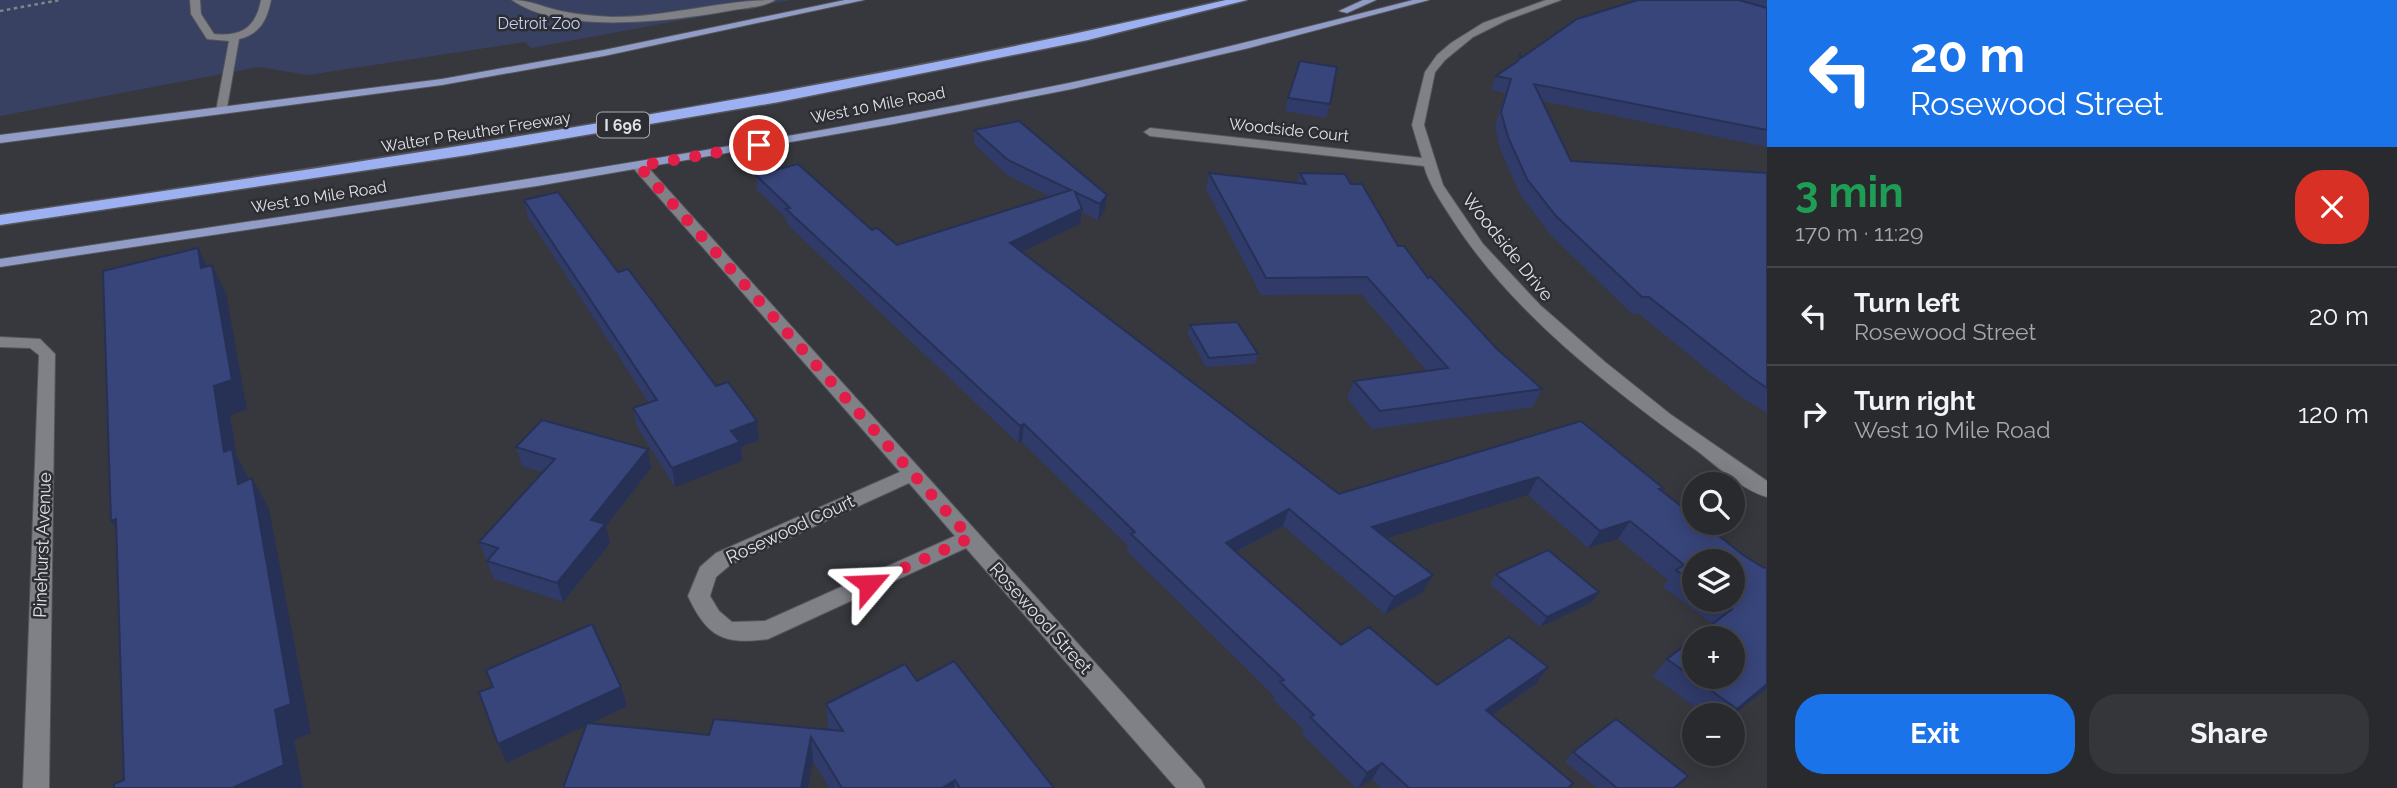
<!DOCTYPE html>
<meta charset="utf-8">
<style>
body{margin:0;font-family:Raleway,sans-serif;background:#34363a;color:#f1f3f6;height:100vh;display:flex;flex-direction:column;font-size:26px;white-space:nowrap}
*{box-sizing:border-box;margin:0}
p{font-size:23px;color:#a5a7aa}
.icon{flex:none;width:38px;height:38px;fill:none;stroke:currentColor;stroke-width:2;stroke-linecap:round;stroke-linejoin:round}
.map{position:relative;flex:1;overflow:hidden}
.panel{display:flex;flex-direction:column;background:#282a2e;width:630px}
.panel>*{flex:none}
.top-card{background:#1a73e8;color:#fff;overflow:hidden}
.buttons{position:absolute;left:1682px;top:472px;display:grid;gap:14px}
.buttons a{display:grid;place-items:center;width:63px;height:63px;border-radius:50%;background:#282a2e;box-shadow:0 4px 18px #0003,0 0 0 2px #44464a;font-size:35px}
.pin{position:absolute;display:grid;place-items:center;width:60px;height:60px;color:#fff;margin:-30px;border:4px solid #fff;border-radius:50%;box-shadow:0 2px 7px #0007}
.me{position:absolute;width:77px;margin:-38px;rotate:64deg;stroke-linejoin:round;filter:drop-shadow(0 0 5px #0008)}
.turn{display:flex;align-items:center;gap:24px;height:147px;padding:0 28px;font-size:32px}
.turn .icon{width:91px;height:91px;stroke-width:2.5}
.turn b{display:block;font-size:49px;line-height:60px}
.round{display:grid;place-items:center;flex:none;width:74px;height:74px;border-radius:28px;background:#34363a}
.headline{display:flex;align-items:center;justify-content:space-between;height:119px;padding:0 28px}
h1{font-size:42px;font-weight:700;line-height:52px;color:#1e9e55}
.cta{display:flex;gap:14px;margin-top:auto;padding:14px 28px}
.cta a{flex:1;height:80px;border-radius:28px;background:#1a73e8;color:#fff;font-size:28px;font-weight:700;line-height:80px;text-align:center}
.cta a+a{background:#34363a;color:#f1f3f6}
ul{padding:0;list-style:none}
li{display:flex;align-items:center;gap:21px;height:98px;padding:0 28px;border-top:2px solid #44464a}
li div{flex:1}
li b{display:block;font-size:26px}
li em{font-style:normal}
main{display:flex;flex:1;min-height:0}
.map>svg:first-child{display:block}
.green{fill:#384161}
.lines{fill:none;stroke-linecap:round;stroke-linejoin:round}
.minor-casing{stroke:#54565a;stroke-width:2}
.major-casing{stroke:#54565a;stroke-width:2}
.highway-casing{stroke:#54565a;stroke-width:3}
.path{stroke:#838489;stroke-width:2.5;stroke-dasharray:3.5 3.5;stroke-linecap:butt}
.minor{fill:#7f8187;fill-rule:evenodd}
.major{fill:#919dc7;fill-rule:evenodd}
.highway{fill:#9db0f1;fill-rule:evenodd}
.wall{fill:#303b69;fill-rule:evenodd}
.shaded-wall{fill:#273055}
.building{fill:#38457a;stroke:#273055;stroke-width:2;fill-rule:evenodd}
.route{stroke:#e11d48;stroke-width:12;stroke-dasharray:0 21.6}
.labels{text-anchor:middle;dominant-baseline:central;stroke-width:5;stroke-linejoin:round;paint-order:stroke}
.far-park-label{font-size:16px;fill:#c6d0f2;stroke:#2c2e33}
.far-street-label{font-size:16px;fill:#e1e2e6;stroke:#2c2e33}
.shield{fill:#2c2e33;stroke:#abacb0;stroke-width:2}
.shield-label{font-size:16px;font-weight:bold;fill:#e1e2e6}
.street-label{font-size:18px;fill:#e1e2e6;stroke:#2c2e33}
</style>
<main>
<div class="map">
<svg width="1767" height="788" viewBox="0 0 1767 788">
<rect width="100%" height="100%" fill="#36383d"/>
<path class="green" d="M0,0H791L531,48L525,42L308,75L259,67L0,116Z"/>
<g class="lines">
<g class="minor-casing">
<path id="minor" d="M190,0H200L201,14L214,34C242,37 256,27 261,0H271C267,20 260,34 239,39L226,113L216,111L229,41L207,39L191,14Z
M512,0C526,0 536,4 549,8C569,14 592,16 613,17C668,17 721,0 775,0C763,8 742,8 728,11C672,21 561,35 512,0Z
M1546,0H1561L1507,20L1473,37L1445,60L1435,72L1424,125L1443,185L1483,244L1540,305L1605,362L1670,414L1767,481V497C1742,490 1717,466 1696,450C1608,386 1514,314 1454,222C1442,203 1430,187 1424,166L1150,136L1144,132L1150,128L1422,158L1412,125L1425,72L1437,55L1451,43L1483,23Z
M639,162L644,163L1201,780L1205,788H1176L966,548L768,639C723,645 707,637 688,596L700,567L716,553L900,472L634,169L633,166ZM909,483L955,536L765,621L732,622L719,611L710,596L716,577L730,565Z
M0,337L40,339L55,354L49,788H23L39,355L30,348L0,347Z"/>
</g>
<g class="major-casing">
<path id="major" d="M845,0H864L604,56L442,85L0,143V135L442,79L604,50Z
M1363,0H1376L1347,13L1339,11Z
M1413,0H1429L1249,48L1072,89L894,124L537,186L0,267V259C357,205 715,155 1069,83C1184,59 1299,29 1413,0Z"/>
</g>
<g class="highway-casing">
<path id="highway" d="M1226,0H1247L1088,40L779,102L468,155L0,225V215C411,155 821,94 1226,0Z"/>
</g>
<path class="path" d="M0,11L60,0"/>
<use href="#minor" class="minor"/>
<use href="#major" class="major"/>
<use href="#highway" class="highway"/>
</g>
<path class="wall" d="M1638,0H1767V147L1542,101L1571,161L1767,173V413L1740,396L1639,314H1632L1548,232L1520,194L1501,151L1495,127L1505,93L1491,90L1496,76L1521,58Z
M1288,98L1330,104L1326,118L1285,111Z
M974,130L1107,195L1105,210L1098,220L1082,212L1080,224L1022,252L1339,494L1581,421L1663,488L1661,490L1743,555L1764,568L1767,567V688L1732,716H1707L1653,676L1667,659L1713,624L1663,587L1668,580L1618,539L1588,548L1528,495L1386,538L1423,592L1385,614L1283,526L1236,552L1341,645L1437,685L1548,667L1536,684L1492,715L1573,783L1570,788H1381L1372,779L1359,788H1356L1302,734L1304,730L1273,700L1274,696L1127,551L1128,546L1022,442L1018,443L787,224L786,218L757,190L756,175L872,230L897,245L1051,197L1007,175L974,144ZM1694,562L1732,600H1694Z
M1209,173L1297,183L1300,173L1351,184L1398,246L1428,278L1496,348L1542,389L1533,407L1372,429L1347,398L1354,381L1427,371L1361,294L1261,295L1206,189Z
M524,200L618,272L716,386L757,421L759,440L741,447L742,461L675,487L637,427L633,408L649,403L528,217Z
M1190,325L1258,354L1255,364L1206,367L1188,334Z
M516,447L648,449L651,468L606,526L610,543L563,602L494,579L479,542L543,472L522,466Z
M1496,574L1592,602L1540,627L1490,584Z
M917,681L1054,788H829L813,761L808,788H563L586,725L507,763L498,744L627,706L589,724L709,735L828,730L826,704Z
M1573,752L1688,776L1676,788H1597L1565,762Z"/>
<path class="shaded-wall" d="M1107,195L1105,210L1098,220L1100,204Z
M1082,209L1080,224L1009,258L1010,243Z
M198,248L211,275L201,268Z
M212,265L226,293L247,410L230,415L237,457L249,479L238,484L224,452L214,386Z
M757,421L759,440L741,447L742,461L675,487L672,468L731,431Z
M1024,424L1022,442L1018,443L1020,426Z
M648,449L651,468L606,526L610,543L563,602L557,583L591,520Z
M1538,477L1528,495L1364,545L1372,527Z
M252,478L269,509L311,733L294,740L303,788H232Z
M1289,509L1283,526L1220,560L1226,543Z
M116,519L132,551L111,521Z
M1630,521L1618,539L1588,548L1600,531Z
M1433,575L1423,592L1385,614L1394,597Z
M1599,592L1592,602L1540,627L1547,617Z
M1548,667L1536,684L1475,727L1486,710Z
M1767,684V688L1732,716H1731L1737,709Z
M621,687L627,706L507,763L498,744Z
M811,737L813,761L808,788H801Z
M1382,763L1372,779L1358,788L1367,773Z
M955,780L954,788H942Z"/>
<path class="building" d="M1638,0H1739L1767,8V130L1534,84L1571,161L1767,173V388L1752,378L1649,297H1642L1556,216L1527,179L1508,137L1501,112L1511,79L1496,76L1518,61L1520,55L1521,58L1577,19Z
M1300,61L1337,67L1330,104L1288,98Z
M1019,121L1107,195L1100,204L1075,192L1082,209L1010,243L1339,494L1581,421L1663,488L1659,489L1694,516V523H1703L1743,555L1764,568L1767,567V684L1737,709L1667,659L1732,609L1719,600H1732V562H1694V583L1676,570L1684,565L1630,521L1600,531L1538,477L1372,527L1433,575L1394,597L1289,509L1226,543L1341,645L1369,627L1437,685L1509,637L1548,667L1486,710L1573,783L1568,788H1409L1382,763L1367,773L1310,717L1314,715L1280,682L1284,680L1131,534L1135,532L1024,424L1020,426L786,209L790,208L756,175L798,164L872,230L877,228L897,245L1071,190L1008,160L974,130ZM1694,639H1732V677H1694Z
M1209,173L1306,184L1300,173L1345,174L1351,184H1362L1398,246H1404L1428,278L1431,277L1496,348L1542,389L1380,411L1354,381L1448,368L1367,277L1266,278Z
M558,192L618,272L628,269L716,386L728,382L757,421L731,431L740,442L672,468L633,408L657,400L524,200Z
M198,248L201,268L212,265L232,380L214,386L224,452L232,449L238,484L252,478L291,704L275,710L284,765L232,788H114V784L124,780L116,519L111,521L103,271Z
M1237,322L1258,354L1209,358L1190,325Z
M542,420L648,449L591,520L605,524L557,583L487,561L498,548L479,542L555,459L516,447Z
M1548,550L1599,592L1547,617L1496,574Z
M592,624L621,687L498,744L479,692L493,687L486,670Z
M954,661L1054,788H960L955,780L942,788H842L811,737L801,788H563L587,723L709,735L714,719L843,731L826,704L905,664L917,681Z
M1616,719L1688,776L1674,788H1617L1573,752Z"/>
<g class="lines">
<path class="route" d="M759,145L639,166L970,538L869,584"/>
</g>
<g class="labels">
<g class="far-park-label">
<text x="539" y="23">Detroit Zoo</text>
</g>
<g class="far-street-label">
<text transform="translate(878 105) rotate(-11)">West 10 Mile Road</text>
<text transform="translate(1289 130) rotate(6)">Woodside Court</text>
<text transform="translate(476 132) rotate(-9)">Walter P Reuther Freeway</text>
<text transform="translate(319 197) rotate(-9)">West 10 Mile Road</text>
</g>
<rect class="shield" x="597" y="112.5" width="52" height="25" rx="5"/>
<g class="shield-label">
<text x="623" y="125">I 696</text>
</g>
<g class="street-label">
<text transform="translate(1508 247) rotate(51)">Woodside Drive</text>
<text transform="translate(790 529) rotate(-25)">Rosewood Court</text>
<text transform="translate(42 545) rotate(-88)">Pinehurst Avenue</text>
<text transform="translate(1041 618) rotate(48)">Rosewood Street</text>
</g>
</g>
</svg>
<div class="buttons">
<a><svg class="icon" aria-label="search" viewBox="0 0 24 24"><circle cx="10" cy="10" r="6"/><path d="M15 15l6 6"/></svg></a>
<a><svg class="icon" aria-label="layers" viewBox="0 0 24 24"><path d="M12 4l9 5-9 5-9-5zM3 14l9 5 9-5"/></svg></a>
<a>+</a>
<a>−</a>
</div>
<div class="pin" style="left:759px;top:145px;background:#d93025"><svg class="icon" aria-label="arrive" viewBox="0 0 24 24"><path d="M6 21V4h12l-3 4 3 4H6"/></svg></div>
<svg class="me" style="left:869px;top:584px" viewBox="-20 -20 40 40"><path d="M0-17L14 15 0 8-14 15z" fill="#e11d48" stroke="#fff" stroke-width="4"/></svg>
</div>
<section class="panel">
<div class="top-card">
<div class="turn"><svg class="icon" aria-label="left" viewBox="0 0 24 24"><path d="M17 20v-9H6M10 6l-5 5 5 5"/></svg><div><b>20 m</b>Rosewood Street</div></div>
</div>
<div class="headline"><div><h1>3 min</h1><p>170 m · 11:29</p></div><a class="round" style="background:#d93025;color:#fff"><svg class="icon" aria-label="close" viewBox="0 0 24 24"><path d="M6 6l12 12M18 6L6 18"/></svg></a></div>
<ul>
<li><svg class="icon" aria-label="left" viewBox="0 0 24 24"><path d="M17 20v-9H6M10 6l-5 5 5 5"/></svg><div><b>Turn left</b><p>Rosewood Street</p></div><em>20 m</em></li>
<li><svg class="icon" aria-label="right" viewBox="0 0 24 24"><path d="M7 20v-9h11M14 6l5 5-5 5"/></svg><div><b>Turn right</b><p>West 10 Mile Road</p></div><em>120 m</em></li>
</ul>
<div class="cta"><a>Exit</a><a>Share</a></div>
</section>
</main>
